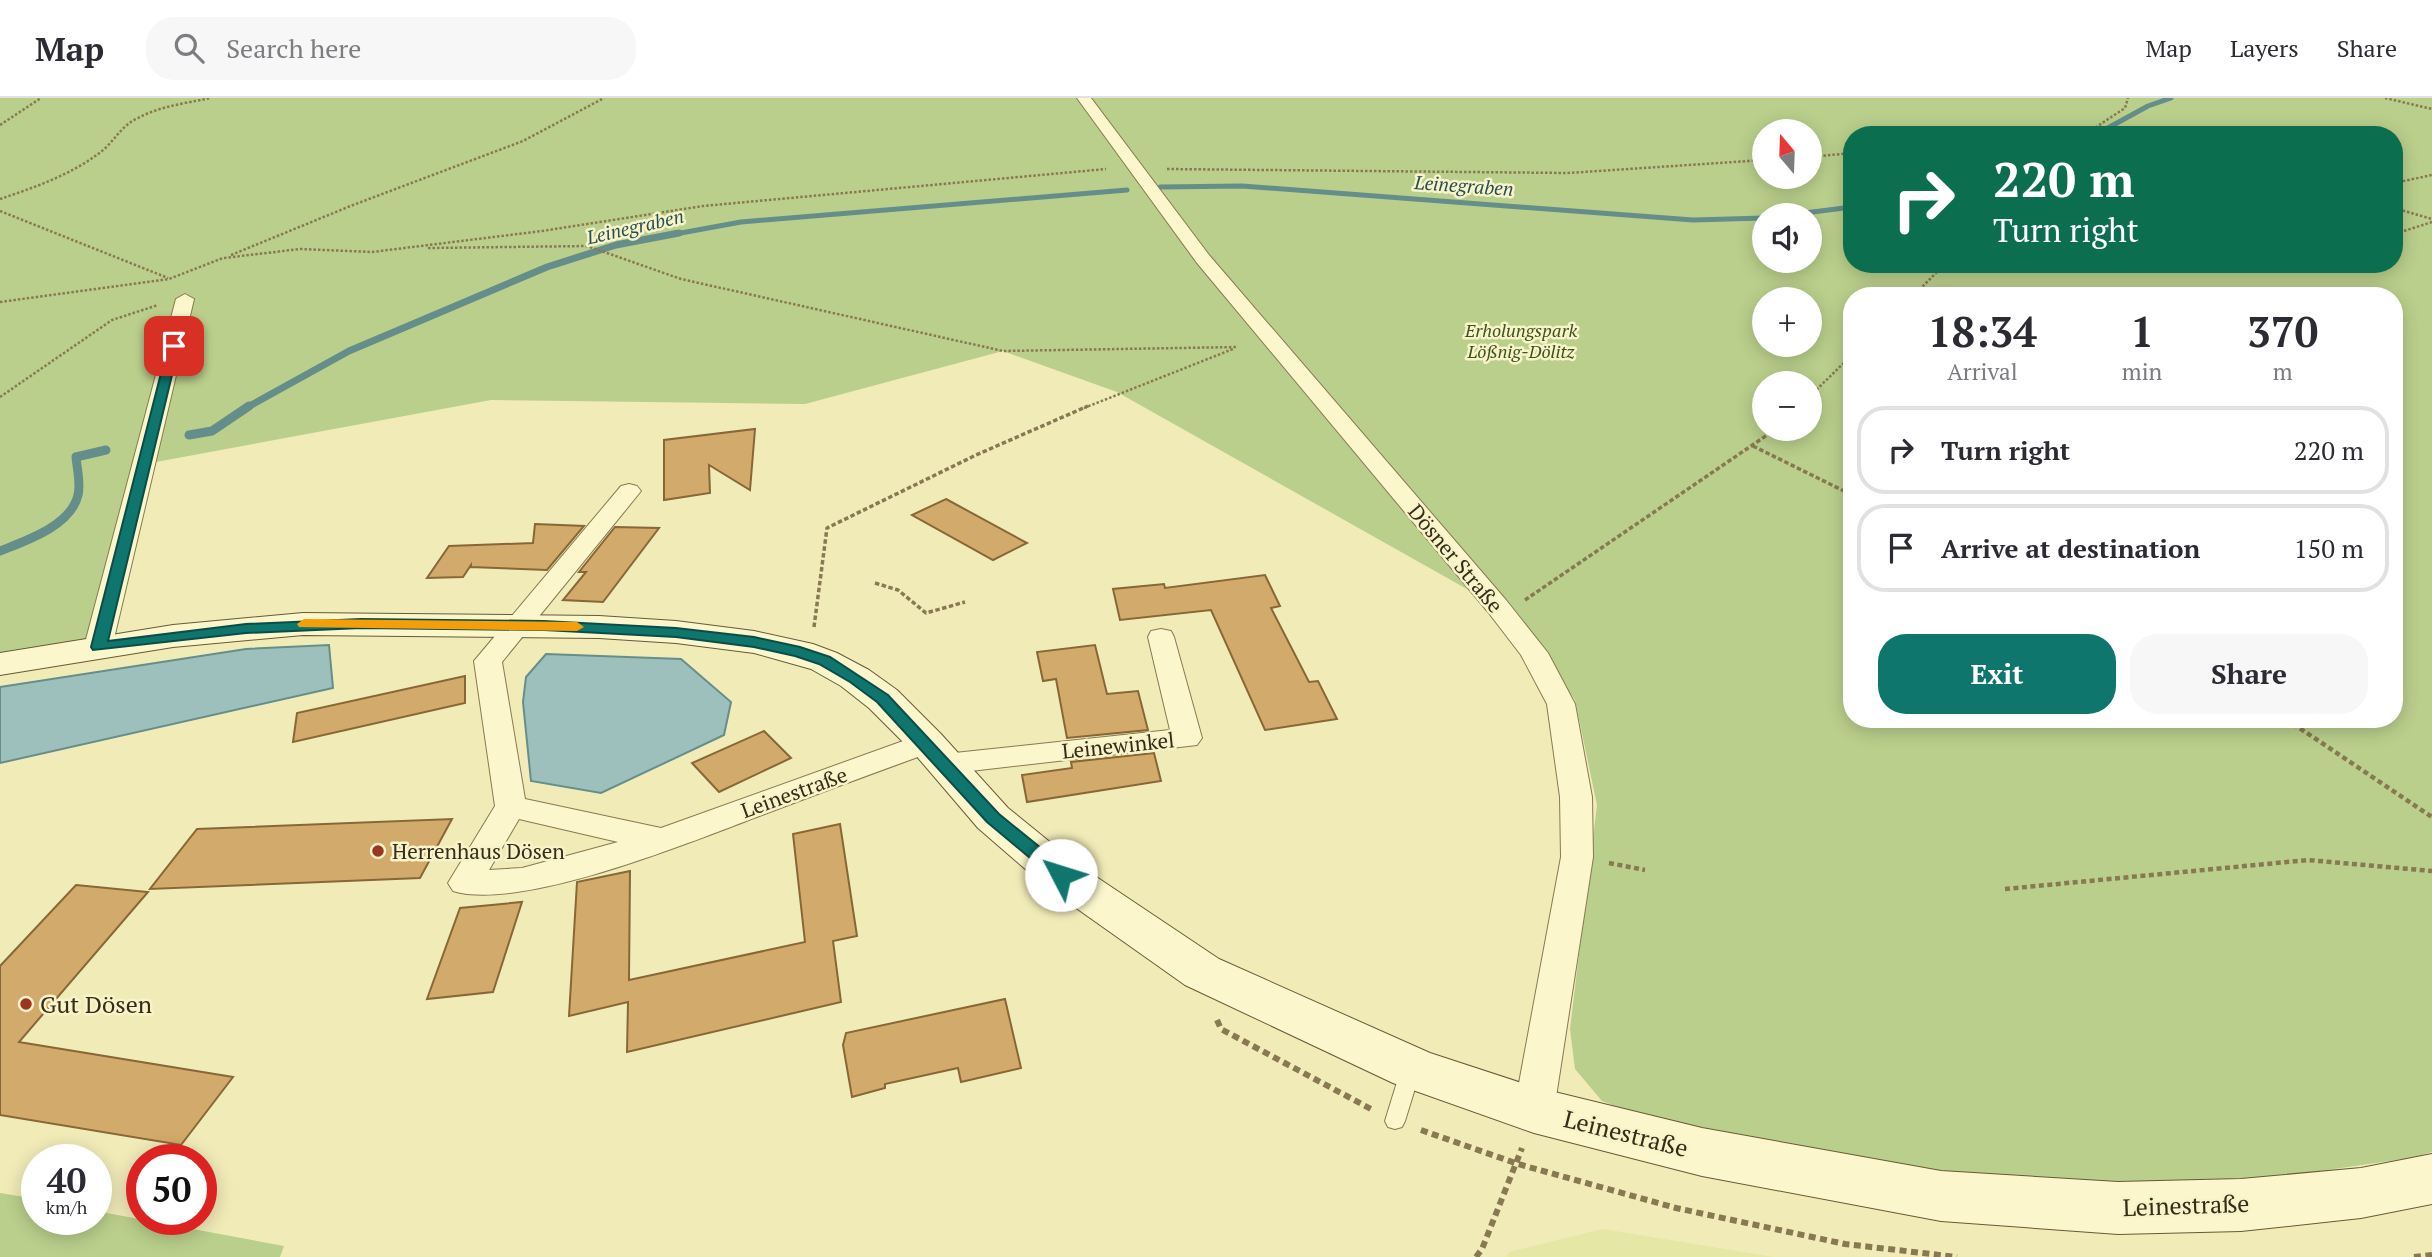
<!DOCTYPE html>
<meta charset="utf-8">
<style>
body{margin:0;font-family:"PT Serif",serif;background:#f7f7f7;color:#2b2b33;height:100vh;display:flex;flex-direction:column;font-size:26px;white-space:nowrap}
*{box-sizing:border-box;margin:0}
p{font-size:23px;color:#7c7c81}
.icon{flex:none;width:38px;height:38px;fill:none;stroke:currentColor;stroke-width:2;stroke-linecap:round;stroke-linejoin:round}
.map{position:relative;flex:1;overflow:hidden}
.sheet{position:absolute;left:1843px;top:189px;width:560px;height:441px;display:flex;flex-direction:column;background:#fff;border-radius:28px;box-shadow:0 4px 18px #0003}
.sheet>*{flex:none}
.banner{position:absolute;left:1843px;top:28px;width:560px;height:147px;border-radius:28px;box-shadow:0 4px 18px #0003;background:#0b6e4f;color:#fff;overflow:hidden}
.needle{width:46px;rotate:341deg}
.fabs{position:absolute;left:1752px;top:21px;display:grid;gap:14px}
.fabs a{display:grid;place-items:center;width:70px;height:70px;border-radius:50%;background:#fff;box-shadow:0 4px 18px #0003;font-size:35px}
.speed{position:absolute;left:21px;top:1046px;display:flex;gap:14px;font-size:35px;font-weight:700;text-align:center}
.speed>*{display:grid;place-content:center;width:91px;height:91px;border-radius:50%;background:#fff;box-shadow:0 4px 18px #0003;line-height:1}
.speed small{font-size:18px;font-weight:400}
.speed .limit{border:10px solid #d22;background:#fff;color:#111}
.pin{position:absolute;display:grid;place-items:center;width:60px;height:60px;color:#fff;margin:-30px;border-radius:14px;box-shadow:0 4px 10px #0006}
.me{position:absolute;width:77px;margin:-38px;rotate:310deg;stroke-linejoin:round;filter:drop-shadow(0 0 5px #0008)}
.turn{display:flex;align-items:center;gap:24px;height:147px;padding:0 35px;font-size:32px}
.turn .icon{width:91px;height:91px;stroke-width:2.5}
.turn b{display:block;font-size:49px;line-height:60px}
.eta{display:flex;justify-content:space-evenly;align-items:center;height:119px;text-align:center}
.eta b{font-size:42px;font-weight:600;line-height:49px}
.action{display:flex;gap:14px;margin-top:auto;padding:14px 35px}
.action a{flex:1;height:80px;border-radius:28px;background:#0f766e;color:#fff;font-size:28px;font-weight:600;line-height:80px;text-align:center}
.action a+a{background:#f7f7f7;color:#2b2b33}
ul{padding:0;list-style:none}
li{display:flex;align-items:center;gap:21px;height:88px;margin:0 14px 10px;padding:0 21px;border:4px solid #e1e1e2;border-radius:28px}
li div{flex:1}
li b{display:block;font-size:26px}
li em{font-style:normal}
header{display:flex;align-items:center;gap:42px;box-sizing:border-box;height:98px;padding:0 35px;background:#fff;border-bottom:2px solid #e1e1e2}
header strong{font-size:33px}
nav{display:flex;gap:38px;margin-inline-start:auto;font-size:24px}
.search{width:490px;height:63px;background:#f7f7f7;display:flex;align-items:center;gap:18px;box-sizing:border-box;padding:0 24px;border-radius:28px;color:#7c7c81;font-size:26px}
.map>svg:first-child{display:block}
.farmland{fill:#e5e7a5}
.green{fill:#bacf8c;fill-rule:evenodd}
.water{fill:#9ec0bd;stroke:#658e8b;stroke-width:2}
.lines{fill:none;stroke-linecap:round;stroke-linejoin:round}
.stream-far2{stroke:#658e8b;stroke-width:5}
.stream-far1{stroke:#658e8b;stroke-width:7}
.stream{stroke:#658e8b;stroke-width:9}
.building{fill:#d2aa6b;stroke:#886737;stroke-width:2}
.lane-casing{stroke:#887952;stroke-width:2}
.street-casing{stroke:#887952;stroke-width:2}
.secondary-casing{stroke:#695936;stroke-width:2}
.path-far3{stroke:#887952;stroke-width:2.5;stroke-dasharray:2.5 2;stroke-linecap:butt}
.path-far2{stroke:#887952;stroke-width:3.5;stroke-dasharray:4.5 2.5;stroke-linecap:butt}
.path-far1{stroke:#887952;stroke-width:4.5;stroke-dasharray:5 3.5;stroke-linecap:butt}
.path{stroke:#887952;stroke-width:6;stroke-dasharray:7 4.5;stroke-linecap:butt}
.lane{fill:#fbf6cc;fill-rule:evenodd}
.street{fill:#fbf6cc;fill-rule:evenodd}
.secondary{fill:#fbf6cc;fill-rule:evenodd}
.route{fill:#0f766e;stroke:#0a4d48;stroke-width:2}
.slow{fill:#f59e0b}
.poi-dot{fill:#9b351e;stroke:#f8f3c8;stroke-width:2.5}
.labels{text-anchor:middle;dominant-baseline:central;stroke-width:5;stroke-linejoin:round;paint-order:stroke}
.far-park-label{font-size:18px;font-style:italic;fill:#3b531e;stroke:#f8f3c8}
.far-water-label{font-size:19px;font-style:italic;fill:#275056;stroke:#f8f3c8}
.street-label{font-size:21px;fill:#352c19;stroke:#f8f3c8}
.poi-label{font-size:21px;fill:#352c19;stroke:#f8f3c8;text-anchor:start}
.near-poi-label{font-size:24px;fill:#352c19;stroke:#f8f3c8;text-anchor:start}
.near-street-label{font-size:24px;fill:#352c19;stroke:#f8f3c8}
</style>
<header>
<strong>Map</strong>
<div class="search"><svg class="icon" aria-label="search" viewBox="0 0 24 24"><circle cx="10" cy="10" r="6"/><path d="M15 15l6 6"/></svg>Search here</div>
<nav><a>Map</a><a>Layers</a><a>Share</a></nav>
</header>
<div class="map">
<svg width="2432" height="1159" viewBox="0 0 2432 1159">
<rect width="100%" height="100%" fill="#f1ebb8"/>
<path class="farmland" d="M1603,1131L1773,1159H1506L1509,1154Z"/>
<path class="green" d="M0,0H2432V1054L2411,1060L2292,1077L2181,1084L2066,1085L1895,1069L1640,1018L1602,1003L1575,971L1570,931L1597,707L1575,602L1522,526L1497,508L1117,294L1003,253L805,306L491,302L145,366L98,549L0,566ZM1764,33H1810V79H1764ZM1852,37H2394V166H1852ZM1764,117H1810V163H1764ZM1852,198H2394V621H1852ZM1764,201H1810V247H1764ZM1764,285H1810V331H1764Z
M0,1095L37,1101V1122H96V1113L284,1148L280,1159H0Z"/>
<path class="water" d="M329,547L333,590L0,665V589L246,551Z
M546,556L681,561L731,604L724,637L601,695L531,683L523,604L526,579Z"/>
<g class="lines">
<path class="stream-far2" d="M2095,37L2148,8L2171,0
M1160,89L1242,88L1693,122L1764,120
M1789,117L1852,109
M670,137L741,124L1127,92"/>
<path class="stream-far1" d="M246,310L349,253L547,169L616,147L679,135"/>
<path class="stream" d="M189,337L212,333L249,308
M0,453C25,443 71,428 78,397C81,386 77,371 76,359L106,352"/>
</g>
<path class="building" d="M755,331L750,392L709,367L710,395L664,402V342Z
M946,401L1027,445L993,462L912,417Z
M535,426L584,428L547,472L471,469V467L463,479L427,480L449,448L533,445Z
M615,429L659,430L603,504L563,502L586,474H579Z
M1265,477L1280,508L1271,510L1309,584L1318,583L1337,621L1265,632L1211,512L1120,522L1113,491L1164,486L1165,490Z
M1095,547L1107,596L1138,593L1148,632L1067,640L1056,581L1043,583L1037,554Z
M465,578V605L293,644L297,615Z
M764,633L791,660L719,694L692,665Z
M1154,655L1161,683L1027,704L1022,677L1072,670L1071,664Z
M452,721L420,780L150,791L197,731Z
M840,726L857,838L833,843L841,904L627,954L628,904L569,918L577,784L630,773L629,882L805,844L793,736Z
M76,787L148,794L19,944L233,979L181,1047L0,1017V868Z
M522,804L493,894L427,901L460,810Z
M1005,901L1021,970L961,984L958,970L885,986V990L852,999L843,947L846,935Z"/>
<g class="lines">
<g class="lane-casing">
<path id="lane" d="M1411,963L1418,965L1421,971L1405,1023L1402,1029L1395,1031L1388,1029L1385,1023L1401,971L1404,965Z"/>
</g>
<g class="street-casing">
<path id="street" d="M1077,0H1091L1209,157L1506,502L1548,555L1575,606L1592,699L1593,759L1554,1012L1548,1024L1534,1028L1520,1024L1514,1012L1561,759L1560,699L1547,606L1521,557L1488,514L1197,165Z
M185,196L194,201L112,549L108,555L98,557L88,555L84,549L176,201Z
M629,386L637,388L641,393L637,398L502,564L525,701L661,730L917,638L927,636L937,638L942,645L937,652C879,673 820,695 762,717C693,743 521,814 453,793L448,785L495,708L474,563L621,388ZM519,721L618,744L522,770L489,772Z
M1161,531L1171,533L1174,539L1202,640L1197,647L945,676L934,673L930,666L934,659L945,656L1170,632L1148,539L1151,533Z"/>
</g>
<g class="secondary-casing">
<path id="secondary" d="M303,515L599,518L676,523L754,533L813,546L837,555L869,572L897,592L941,636L1008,710L1077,766L1219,861L1430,955L1534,989L1702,1030L1941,1073L2118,1084L2241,1081L2361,1070L2432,1056V1106L2361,1120L2241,1133L2118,1136L1941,1123L1702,1078L1534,1035L1393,985L1185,887L1045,788L978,730L913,654L869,610L841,588L811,571L754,555L676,545L599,540L303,537L173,549L0,577V555L173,527Z"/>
</g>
<path class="path-far3" d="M2385,0L2432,11
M0,27L41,0
M2084,37L2125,10L2128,0
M1810,59L1852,55
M1167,71L1568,75L1764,62
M2394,85L2432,77
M0,101C33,90 70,77 98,56C114,45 120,28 138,20C160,8 187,5 211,0
M2394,110L2432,121
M0,113L168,180
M2404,133L2432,124
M428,150L587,148L681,181L1003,253L1238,249
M231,157L353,107L523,43L604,0
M224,160L300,151L372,154L542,133L703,108L1106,71
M1913,198L1945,166
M0,204L169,181L223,160
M1810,298L1852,257
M0,299L112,222L158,207
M1084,310L1233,251"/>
<path class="path-far2" d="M1753,348L1852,397
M875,485L898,492L926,515L965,504
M1525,502L1776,331
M814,529L827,430L976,357L1088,308"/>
<path class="path-far1" d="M2286,621L2432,719
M1609,765L1645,772
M2005,791L2308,762L2432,773"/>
<path class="path" d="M1217,922L1221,931L1371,1011
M1421,1032L1518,1066L1676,1110L1845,1146L1957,1159
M1476,1159L1482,1151L1522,1050
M2414,1159L2432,1157"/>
<use href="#lane" class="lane"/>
<use href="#street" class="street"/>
<use href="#secondary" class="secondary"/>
</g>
<path class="route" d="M174,245L179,248L108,543L246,526L361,521L544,523L676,530L754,539L800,549L830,559L888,597L999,716L1068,772L1071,777L1068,781H1055L987,724L877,604L850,584L819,566L795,558L754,549L676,539L544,532L361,530L246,535L93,552L91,549L168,248Z"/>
<path class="slow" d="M304,521L577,524L584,529L577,533L299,529L297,526Z"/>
<g class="poi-dot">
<circle cx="378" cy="753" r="7"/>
<circle cx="26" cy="906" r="7"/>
</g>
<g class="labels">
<g class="far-park-label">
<text x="1521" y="232">Erholungspark<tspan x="1521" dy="21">Lößnig-Dölitz</tspan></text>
</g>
<g class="far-water-label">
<text transform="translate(1464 87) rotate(4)">Leinegraben</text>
<text transform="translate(635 128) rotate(-13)">Leinegraben</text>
</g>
<g class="street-label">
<text transform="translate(1456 460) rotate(50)">Dösner Straße</text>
<text transform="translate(1118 647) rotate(-6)">Leinewinkel</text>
<text transform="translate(794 694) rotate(-20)">Leinestraße</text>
</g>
<g class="poi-label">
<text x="392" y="753">Herrenhaus Dösen</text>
</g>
<g class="near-poi-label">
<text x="40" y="906">Gut Dösen</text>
</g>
<g class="near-street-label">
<text transform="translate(1626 1035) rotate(14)">Leinestraße</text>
<text transform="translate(2186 1107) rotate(-2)">Leinestraße</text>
</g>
</g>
</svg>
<div class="fabs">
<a><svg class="needle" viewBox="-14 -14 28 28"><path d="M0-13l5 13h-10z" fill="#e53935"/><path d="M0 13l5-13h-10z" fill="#7c7c81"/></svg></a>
<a><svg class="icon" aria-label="sound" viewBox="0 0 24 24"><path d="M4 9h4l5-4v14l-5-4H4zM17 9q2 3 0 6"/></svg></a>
<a>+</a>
<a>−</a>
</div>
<div class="speed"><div>40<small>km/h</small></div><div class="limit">50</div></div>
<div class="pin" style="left:174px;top:248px;background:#d93025"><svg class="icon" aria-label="arrive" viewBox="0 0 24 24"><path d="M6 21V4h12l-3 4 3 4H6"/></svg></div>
<svg class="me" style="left:1061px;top:777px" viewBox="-20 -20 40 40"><circle r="19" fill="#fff"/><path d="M0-13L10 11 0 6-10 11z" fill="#0f766e"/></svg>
<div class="banner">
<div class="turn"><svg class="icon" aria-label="right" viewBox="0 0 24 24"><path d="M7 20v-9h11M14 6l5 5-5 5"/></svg><div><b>220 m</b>Turn right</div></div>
</div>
<section class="sheet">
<div class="eta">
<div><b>18:34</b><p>Arrival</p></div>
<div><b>1</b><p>min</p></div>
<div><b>370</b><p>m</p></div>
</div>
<ul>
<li><svg class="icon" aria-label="right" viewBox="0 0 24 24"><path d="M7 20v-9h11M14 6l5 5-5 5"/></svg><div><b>Turn right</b></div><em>220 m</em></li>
<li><svg class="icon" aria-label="arrive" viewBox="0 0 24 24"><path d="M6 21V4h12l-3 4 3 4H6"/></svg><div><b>Arrive at destination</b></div><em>150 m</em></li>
</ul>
<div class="action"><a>Exit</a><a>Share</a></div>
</section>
</div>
